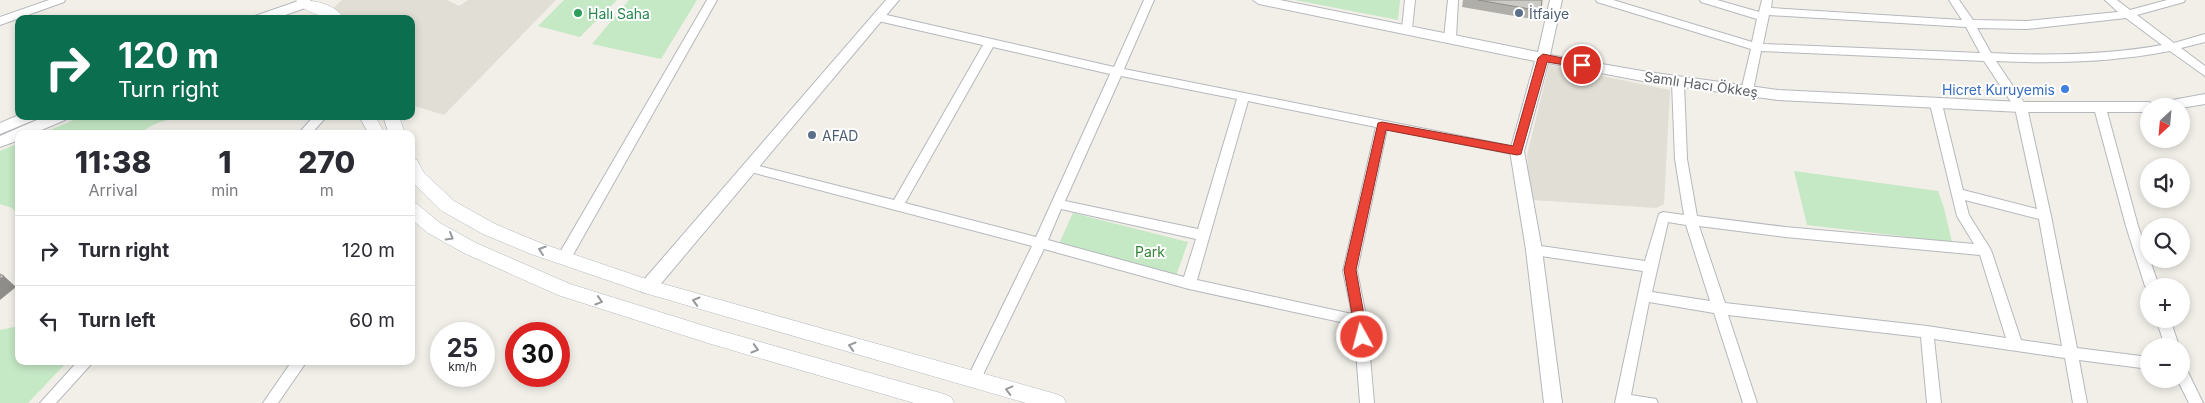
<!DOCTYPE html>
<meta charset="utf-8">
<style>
body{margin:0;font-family:Inter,sans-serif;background:#f7f7f7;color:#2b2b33;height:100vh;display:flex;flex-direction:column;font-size:19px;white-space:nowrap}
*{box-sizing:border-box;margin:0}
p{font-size:16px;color:#7c7c81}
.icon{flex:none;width:28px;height:28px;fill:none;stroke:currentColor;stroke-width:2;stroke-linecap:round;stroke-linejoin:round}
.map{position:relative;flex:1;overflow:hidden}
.sheet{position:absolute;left:15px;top:130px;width:400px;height:235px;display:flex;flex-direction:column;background:#fff;border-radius:10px;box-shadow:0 2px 8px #0003}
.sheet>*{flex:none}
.guide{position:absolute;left:15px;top:15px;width:400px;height:105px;border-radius:10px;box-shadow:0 2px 8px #0003;background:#0b6e4f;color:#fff;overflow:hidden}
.needle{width:32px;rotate:206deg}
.buttons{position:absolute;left:2140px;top:98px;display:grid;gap:10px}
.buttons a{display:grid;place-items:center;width:50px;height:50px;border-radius:50%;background:#fff;box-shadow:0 2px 8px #0003;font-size:25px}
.speed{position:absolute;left:430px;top:322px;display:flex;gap:10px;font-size:25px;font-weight:700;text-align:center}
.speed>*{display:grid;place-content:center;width:65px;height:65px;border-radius:50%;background:#fff;box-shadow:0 2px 8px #0003;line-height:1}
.speed small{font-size:12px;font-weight:400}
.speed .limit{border:8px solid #d22;background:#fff;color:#111}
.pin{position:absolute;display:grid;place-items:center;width:42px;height:42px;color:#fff;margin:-21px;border:2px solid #fff;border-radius:50%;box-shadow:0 1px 5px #0007}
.me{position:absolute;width:55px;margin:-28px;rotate:353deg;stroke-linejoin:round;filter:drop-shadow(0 0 4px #0008)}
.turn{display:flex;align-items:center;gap:18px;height:105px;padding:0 20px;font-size:22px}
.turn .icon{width:65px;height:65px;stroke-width:2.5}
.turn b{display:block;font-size:35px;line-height:42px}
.eta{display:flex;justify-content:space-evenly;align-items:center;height:85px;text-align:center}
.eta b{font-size:30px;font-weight:800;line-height:35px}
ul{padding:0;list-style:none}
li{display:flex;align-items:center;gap:15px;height:70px;padding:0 20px;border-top:1px solid #e1e1e2}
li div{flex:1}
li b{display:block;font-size:19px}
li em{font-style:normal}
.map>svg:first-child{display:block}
.education{fill:#e1ded6}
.green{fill:#c5e8c5}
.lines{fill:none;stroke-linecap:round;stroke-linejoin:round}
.minor-casing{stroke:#b5b8bc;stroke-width:2}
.tertiary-casing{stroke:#b5b8bc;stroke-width:2}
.secondary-casing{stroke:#b6babf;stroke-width:1}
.minor{fill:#fff;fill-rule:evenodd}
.tertiary{fill:#fff;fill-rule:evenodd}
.secondary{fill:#fff;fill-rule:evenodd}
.wall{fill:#afaea9}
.shaded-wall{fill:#8f8d8a}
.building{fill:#cccac5;stroke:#8f8d8a}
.oneway{stroke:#979a9d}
.route{fill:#ea4335;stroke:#982c22}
.leisure-dot{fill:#2e9e5b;stroke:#fff;stroke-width:2}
.service-dot{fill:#5c6f8a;stroke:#fff;stroke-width:2}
.shop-dot{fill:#3f7fe0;stroke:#fff;stroke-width:2}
.labels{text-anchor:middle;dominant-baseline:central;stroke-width:4;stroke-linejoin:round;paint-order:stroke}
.leisure-label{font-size:14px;fill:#27864d;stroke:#fff;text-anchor:start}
.service-label{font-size:14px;fill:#4e5e75;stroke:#fff;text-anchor:start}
.street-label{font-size:14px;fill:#5f6368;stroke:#fff}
.shop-label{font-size:14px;fill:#366cbe;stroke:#fff;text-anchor:end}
.park-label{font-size:14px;fill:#348238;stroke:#fff}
</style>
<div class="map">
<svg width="2205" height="403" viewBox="0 0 2205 403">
<rect width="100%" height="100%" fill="#f1efe8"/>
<path class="education" d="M342,0H447L459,6L468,0H556L444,115L411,105V19H334L330,11Z
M1549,65L1670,90L1664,204L1656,208L1531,200L1527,155Z"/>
<path class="green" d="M564,0H617L580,37L538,26Z
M629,0H697L661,59L592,44Z
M1295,0H1400L1398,20Z
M83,116H192C174,118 153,121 140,134H41Z
M19,143V216L12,208L0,204V151Z
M1794,171L1938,191L1944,208L1952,242L1807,225Z
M1073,213L1188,242L1176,276L1058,246Z
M19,326V361H68L28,403H0V330Z"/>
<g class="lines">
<g class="minor-casing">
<path id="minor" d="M49,0H65L64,2L0,25V17Z
M707,0H717L569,262H559L557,258L559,254Z
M1144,0H1154L1124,69L1521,148L1523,151L1517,155L1387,129L1357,271L1367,321L1374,403H1360L1354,325L1189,289L1044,249L978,385L973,387L968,385L966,381L1032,246L751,172L745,168L751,164L894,200L983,45L874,20L873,17L874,14L878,13L1114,67ZM993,47L1110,74L1036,237L905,203ZM1121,76L1237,99L1198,229L1065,201ZM1248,101L1376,127L1343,271L1352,314L1197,280ZM1061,209L1196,239L1184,277L1048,240Z
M1405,0H1415L1412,29L1407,33L1402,29Z
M1448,0H1458L1456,38L1450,42L1444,38Z
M1596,0H1613L1752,42L1757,19L1701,2L1700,0H1717L1759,12L1762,0H1772L1771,8L1962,20L1949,0H1959L1973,20L2027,21L2118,12L2105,0H2117L2130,10L2167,0H2185L2184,2L2137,15L2174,43L2205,34V42L2181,48L2205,66V76L2170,51C2113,62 2054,64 1996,61L2027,107L2051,216L2077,348L2149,357V369L2079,360L2087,403H2073L2065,358L1934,339L1941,403H1927L1921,337L1728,315L1757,403H1743L1714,313L1649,302L1631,395L1656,399L1658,403H1615L1643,271L1534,255L1529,254L1528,250L1529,246L1534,245L1645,261L1659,214L1663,212L1684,215L1675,159L1672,83L1674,80H1682L1684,83L1687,159L1697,216L1785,227L1974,244L1957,216L1930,104L1936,100L1942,104L1963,190L2037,209L2015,108L1984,61L1761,51L1753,91L1747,95L1741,91L1751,49L1597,2ZM1769,15L1966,27L1980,53L1763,44ZM2126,18L2162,45C2106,55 2048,56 1991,53L1977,28L2027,29ZM1965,200L2039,219L2062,346L2021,340L1991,250L1969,215ZM1668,222L1686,225L1710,301L1652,292ZM1699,226L1785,237L1980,255L2006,338L1927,326L1725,303Z
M2100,104L2106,108L2138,226L2159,286H2149V290L2145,286L2126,226L2094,108Z
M314,116H327L311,134H298Z
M2156,319H2170L2179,346H2165Z
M78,361H94L56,403H40Z
M292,361H307L278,403H263Z
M2181,366L2186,368L2203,403H2189L2177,379H2181Z"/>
</g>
<g class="tertiary-casing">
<path id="tertiary" d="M301,0H310L312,3L311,6L274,19H254L255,16Z
M886,0H899L654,292L648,293L642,292L640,287L642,282Z
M1253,0H1280L1538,52L1550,0H1562L1550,55L1648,72L1778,90L2021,102H2149L2156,106H2149V112H2021L1778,100L1648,82L1548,63L1524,151L1542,250L1562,403H1544L1526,250L1510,151L1535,61L1259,4Z
M2205,94V104L2181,108V106H2160L2162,103L2167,101Z
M19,115L36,116L34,120L0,134V123Z
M46,116H67L65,120L32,134H19V140L0,147V136Z"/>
</g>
<g class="secondary-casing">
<path id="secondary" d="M296,0C313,0 335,3 344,19C330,19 304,14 296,0Z
M359,116H375L385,134H369Z
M383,116H399L405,134H389Z
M411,158L417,160L424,173L454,201L495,224L543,244L649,280L1056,394L1063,397L1066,403H1026L648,294L531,254L483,234L442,211L412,182Z
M411,202L417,204L440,223L476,243L570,284L711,328L944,394L951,397L954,403H914L711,344L558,295L464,253L428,233L411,219Z"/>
</g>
<use href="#minor" class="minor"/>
<use href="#tertiary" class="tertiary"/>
<use href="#secondary" class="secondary"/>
</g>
<path class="wall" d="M1463,0H1542L1541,11L1538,20L1462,7Z"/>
<path class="shaded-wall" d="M4,276L16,287L0,300V279Z"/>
<path class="building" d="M1478,0H1542L1541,11Z
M0,274L4,276L0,279Z"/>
<defs><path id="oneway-chevron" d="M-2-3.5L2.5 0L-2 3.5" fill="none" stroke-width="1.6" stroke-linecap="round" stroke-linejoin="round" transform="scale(1.25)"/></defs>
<g class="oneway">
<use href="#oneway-chevron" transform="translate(450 237) rotate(30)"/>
<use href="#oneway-chevron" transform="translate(542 250) rotate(-161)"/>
<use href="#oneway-chevron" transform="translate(599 301) rotate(17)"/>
<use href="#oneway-chevron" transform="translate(696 301) rotate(-164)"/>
<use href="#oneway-chevron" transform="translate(852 346) rotate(-164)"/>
<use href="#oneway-chevron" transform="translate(755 349) rotate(16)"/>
<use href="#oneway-chevron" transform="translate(1009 390) rotate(-165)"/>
</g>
<path class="route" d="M1543,54L1582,62L1587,65L1582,68L1547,62L1521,154L1517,155L1386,130L1356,270L1368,337L1366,341H1357L1344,270L1378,123L1382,122L1513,146L1538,58Z"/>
<circle class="leisure-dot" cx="578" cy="13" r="5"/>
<g class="service-dot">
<circle cx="1519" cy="13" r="5"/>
<circle cx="812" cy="135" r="5"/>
</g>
<circle class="shop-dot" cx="2065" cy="89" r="5"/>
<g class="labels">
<g class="leisure-label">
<text x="588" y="13">Halı Saha</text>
</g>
<g class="service-label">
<text x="1529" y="13">İtfaiye</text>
<text x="822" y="135">AFAD</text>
</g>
<g class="street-label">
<text transform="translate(1701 84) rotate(8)">Samlı Hacı Ökkeş</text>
</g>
<g class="shop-label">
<text x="2055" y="89">Hicret Kuruyemis</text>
</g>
<g class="park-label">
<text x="1150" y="251">Park</text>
</g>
</g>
</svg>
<div class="buttons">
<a><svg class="needle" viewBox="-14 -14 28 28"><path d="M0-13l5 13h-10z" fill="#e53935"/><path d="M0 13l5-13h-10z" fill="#7c7c81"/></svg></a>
<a><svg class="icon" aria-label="sound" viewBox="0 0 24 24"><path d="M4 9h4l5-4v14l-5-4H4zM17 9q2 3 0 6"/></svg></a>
<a><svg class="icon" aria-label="search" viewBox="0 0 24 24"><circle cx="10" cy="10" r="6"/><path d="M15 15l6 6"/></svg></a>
<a>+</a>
<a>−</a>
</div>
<div class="speed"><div>25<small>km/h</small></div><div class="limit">30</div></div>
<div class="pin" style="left:1582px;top:65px;background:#d93025"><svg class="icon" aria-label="arrive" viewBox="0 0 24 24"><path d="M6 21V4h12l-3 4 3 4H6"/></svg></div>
<svg class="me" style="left:1362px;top:337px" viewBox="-20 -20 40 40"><circle r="17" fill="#ea4335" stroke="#fff" stroke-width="3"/><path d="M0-11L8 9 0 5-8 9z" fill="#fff"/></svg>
<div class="guide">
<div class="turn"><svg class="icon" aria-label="right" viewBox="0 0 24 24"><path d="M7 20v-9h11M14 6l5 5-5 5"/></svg><div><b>120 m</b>Turn right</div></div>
</div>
<section class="sheet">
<div class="eta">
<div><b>11:38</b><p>Arrival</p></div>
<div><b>1</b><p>min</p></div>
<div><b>270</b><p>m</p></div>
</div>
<ul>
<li><svg class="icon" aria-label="right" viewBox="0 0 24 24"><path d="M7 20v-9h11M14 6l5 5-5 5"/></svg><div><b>Turn right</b></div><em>120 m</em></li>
<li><svg class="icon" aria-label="left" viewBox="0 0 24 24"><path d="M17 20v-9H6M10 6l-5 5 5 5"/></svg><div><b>Turn left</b></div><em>60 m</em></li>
</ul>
</section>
</div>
